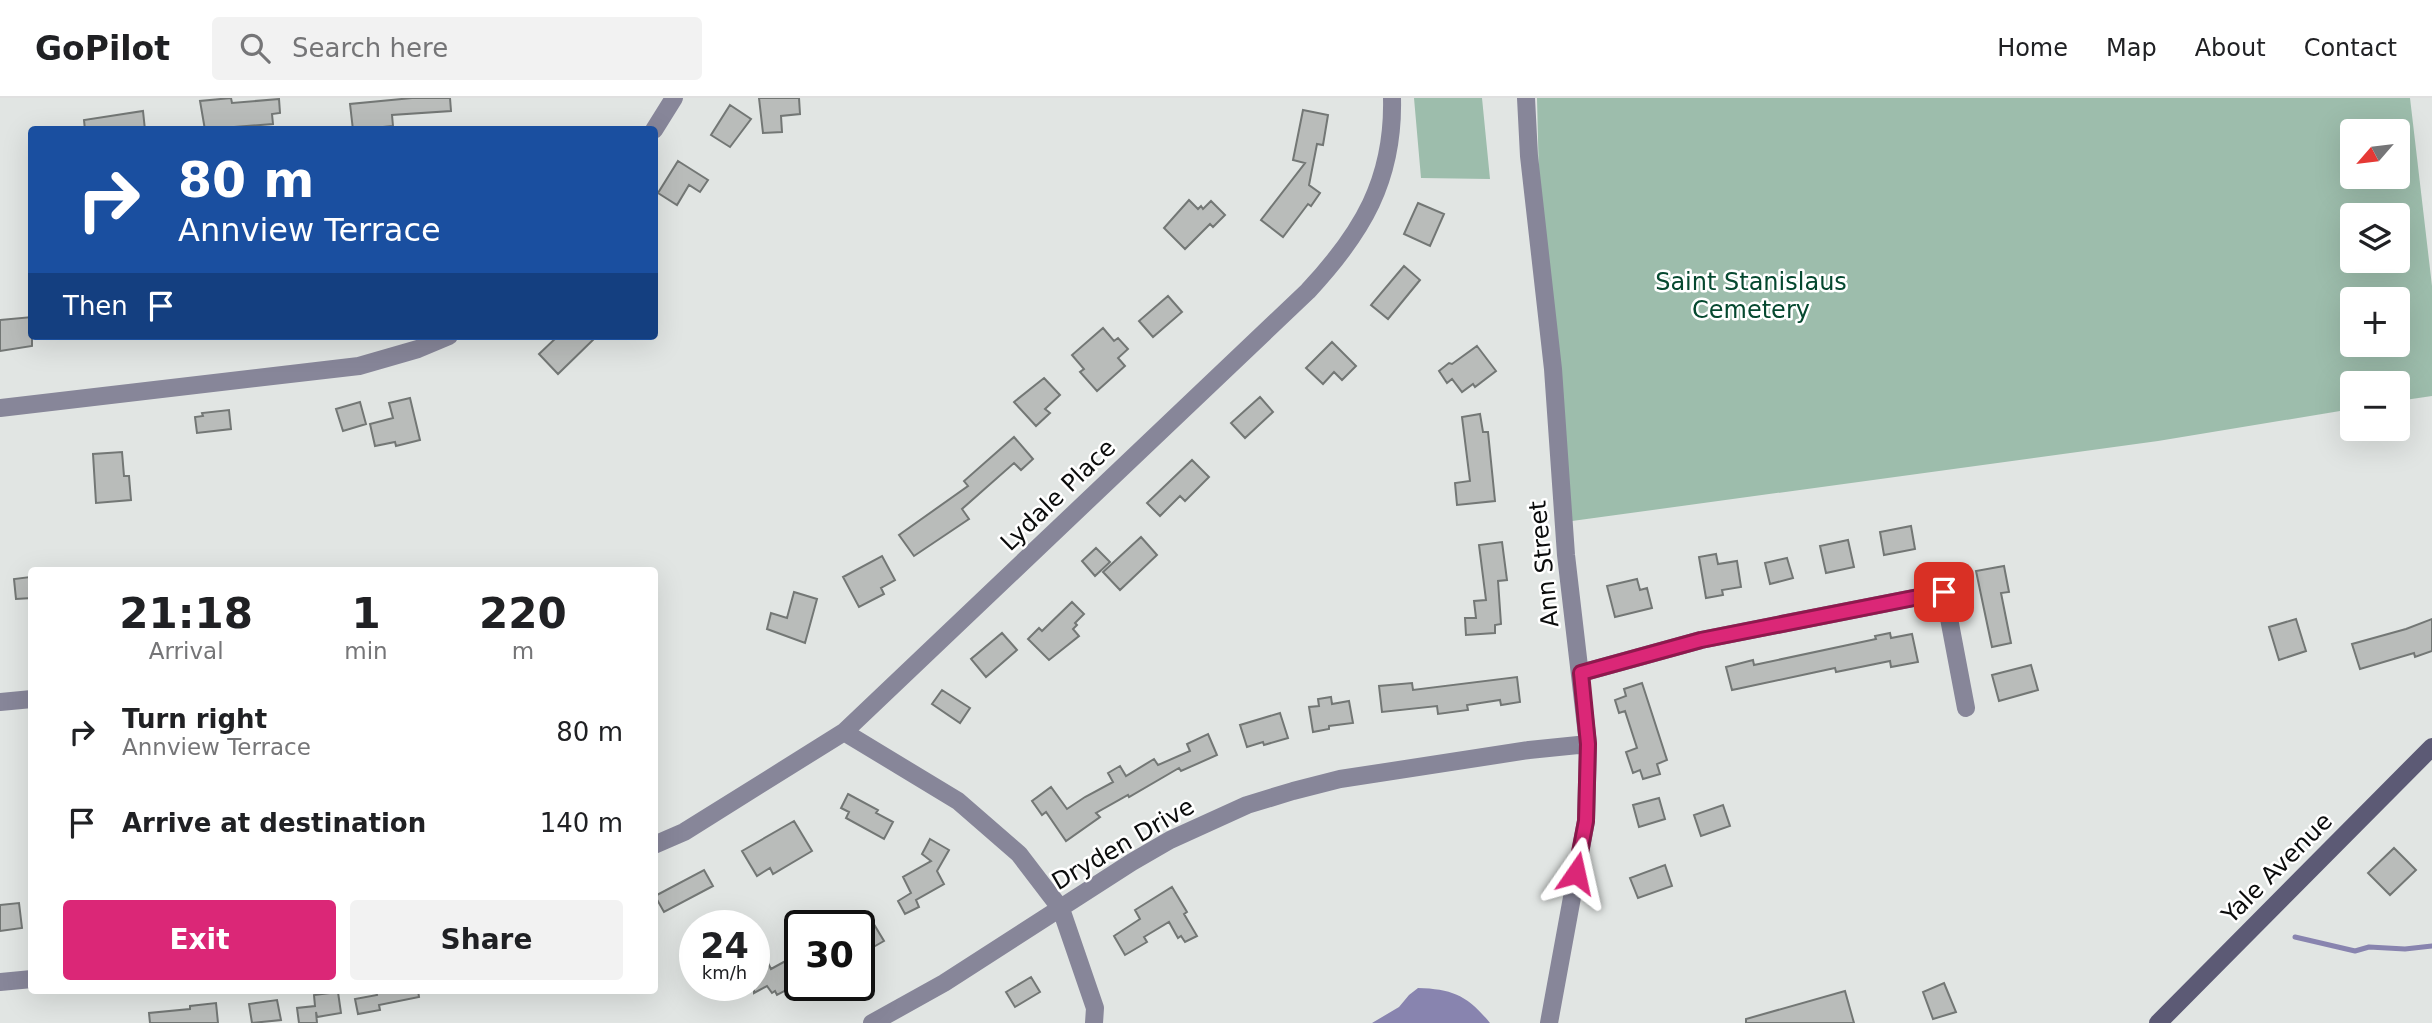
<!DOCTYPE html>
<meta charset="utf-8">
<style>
body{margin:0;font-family:"DejaVu Sans",sans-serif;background:#f2f2f2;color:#202124;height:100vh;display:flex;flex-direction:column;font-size:26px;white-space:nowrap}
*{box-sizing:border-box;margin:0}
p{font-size:23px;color:#757577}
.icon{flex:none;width:38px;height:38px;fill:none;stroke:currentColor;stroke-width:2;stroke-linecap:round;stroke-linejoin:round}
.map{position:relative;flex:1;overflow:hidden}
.sheet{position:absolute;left:28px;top:469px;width:630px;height:427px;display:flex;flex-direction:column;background:#fff;border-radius:7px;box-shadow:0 7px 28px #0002}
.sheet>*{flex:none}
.banner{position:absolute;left:28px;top:28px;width:630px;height:214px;border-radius:7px;box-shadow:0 7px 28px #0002;background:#1a4fa0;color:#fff;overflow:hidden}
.needle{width:46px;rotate:242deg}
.fabs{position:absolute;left:2340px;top:21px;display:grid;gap:14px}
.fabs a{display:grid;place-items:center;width:70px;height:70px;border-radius:7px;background:#fff;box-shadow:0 7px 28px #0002;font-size:35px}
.speed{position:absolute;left:679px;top:812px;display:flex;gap:14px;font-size:35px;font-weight:700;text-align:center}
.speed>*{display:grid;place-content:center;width:91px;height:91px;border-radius:50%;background:#fff;box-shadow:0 7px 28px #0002;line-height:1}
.speed small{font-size:18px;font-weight:400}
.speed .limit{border:4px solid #111;border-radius:10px;background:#fff;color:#111}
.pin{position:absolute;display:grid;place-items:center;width:60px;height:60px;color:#fff;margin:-30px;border-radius:14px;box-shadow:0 4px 10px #0006}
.me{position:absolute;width:77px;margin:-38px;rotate:11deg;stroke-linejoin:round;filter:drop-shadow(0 0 5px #0008)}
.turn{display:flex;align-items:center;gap:24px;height:147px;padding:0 35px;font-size:32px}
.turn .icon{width:91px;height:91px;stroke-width:2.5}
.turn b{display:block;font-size:49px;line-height:60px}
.then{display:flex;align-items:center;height:66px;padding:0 35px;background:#0003;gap:14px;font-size:26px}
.eta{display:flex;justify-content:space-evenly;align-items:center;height:119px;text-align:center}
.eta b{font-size:42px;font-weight:700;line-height:49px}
.button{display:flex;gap:14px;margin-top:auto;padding:14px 35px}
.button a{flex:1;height:80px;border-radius:7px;background:#db2777;color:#fff;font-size:28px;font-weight:700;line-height:80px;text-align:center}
.button a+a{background:#f2f2f2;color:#202124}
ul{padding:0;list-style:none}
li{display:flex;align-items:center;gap:21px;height:91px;padding:0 35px}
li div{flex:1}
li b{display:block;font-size:26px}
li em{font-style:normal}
header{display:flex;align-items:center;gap:42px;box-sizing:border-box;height:98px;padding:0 35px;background:#fff;border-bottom:2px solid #e0e0e0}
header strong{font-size:33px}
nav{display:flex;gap:38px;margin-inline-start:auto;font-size:24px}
.search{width:490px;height:63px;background:#f2f2f2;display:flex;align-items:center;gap:18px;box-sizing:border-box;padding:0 24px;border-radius:7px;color:#757577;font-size:26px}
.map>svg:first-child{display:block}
.green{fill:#9dbdac;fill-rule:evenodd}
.water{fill:#8884af}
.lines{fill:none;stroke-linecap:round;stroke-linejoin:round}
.stream{stroke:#8884af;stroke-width:5}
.building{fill:#b9bcba;stroke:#737775;stroke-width:2}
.street{stroke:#878699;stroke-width:18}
.secondary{stroke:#5c5a75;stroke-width:18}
.route-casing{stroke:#8e194d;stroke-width:18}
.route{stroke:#db2777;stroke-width:12}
.labels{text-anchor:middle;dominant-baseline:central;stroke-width:5;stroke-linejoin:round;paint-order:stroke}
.park-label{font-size:24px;fill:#05482f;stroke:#fff}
.street-label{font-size:24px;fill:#0b0c0c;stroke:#fff}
</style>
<header>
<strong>GoPilot</strong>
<div class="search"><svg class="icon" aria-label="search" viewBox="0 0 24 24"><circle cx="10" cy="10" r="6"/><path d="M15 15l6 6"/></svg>Search here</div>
<nav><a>Home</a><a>Map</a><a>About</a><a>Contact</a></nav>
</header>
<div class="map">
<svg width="2432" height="925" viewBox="0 0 2432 925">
<rect width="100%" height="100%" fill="#e1e5e3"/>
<path class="green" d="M1414,0H1482L1490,81L1421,80Z
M1537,0H2410L2432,188V298L2398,303V285H2352V311L2158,343L1572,423L1539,82ZM2352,33H2398V79H2352ZM2352,117H2398V163H2352ZM2352,201H2398V247H2352Z"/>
<path class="water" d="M1418,890C1453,891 1468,898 1490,925H1372L1399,909L1409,897Z"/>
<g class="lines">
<path class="stream" d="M2295,839L2355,853L2369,849L2405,851L2432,848"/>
</g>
<path class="building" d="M231,0L232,5L279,1L280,15L272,16L273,26L235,29V32H205L200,3Z
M412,0H450L451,13L392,17L393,28L353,32L350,6Z
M759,0H799L800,16L781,18L782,34L763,35Z
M730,7L751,21L730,49L711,37Z
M1303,12L1328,17L1323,47L1317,46L1309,87L1320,95L1311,108L1308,106L1283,139L1261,122L1305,65L1293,62Z
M143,13L145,32H85L84,22Z
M678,63L708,82L700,94L689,87L677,107L658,95Z
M1189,102L1198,111L1201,108L1203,111L1211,103L1225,117L1213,129L1210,126L1185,151L1164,130Z
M1418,105L1444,116L1430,148L1404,136Z
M1404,168L1420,182L1388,221L1371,207Z
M1168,198L1182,214L1153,239L1139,223Z
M32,219V248L0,253V222Z
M1103,230L1114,243L1118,240L1128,251L1118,260L1125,268L1097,293L1080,274L1084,271L1072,257Z
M558,238H597L558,276L539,256Z
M1332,244L1356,268L1342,282L1334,274L1323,286L1306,270Z
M1477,248L1496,273L1475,289L1473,286L1462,294L1452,281L1447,285L1439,273L1449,265L1452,266Z
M1044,280L1060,297L1045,311L1050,315L1036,328L1014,304Z
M1260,299L1273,314L1245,340L1231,325Z
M410,300L420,342L396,348L395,344L375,348L370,326L393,320L389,305Z
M360,304L366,326L343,333L336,311Z
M229,312L231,331L197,335L195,319L203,318L202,315Z
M1480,316L1483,334H1488L1495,403L1457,407L1455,385L1470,383L1462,319Z
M1014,339L1033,361L1021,372L1014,365L962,411L969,421L914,458L899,437L968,388L964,383Z
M122,354L124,378H129L131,402L96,405L93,356Z
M1192,362L1209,379L1185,403L1180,398L1160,418L1147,405Z
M1911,428L1915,451L1884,457L1880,434Z
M1141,439L1157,457L1120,492L1103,474Z
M1848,442L1854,469L1826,475L1820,448Z
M1502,444L1507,482L1498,483L1501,526L1495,527V535L1466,537L1465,520H1476L1474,503L1486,502L1479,447Z
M1096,450L1110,464L1095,478L1082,463Z
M1716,456L1718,466L1737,463L1741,489L1722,492L1723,497L1706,500L1699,459Z
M882,458L895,482L881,490L884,496L859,509L843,479Z
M1787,460L1793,480L1770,486L1765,465Z
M2004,468L2009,494L2001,495L2011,545L1992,549L1976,473Z
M30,479L32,500L16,501L14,481Z
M1637,481L1640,492L1647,490L1652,510L1615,519L1607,488Z
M794,494L817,501L805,545L767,531L771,515L787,520Z
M1072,504L1084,516L1075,525L1077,527L1073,531L1079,538L1049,562L1028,541L1039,530L1042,533Z
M2296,521L2306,553L2279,562L2269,529Z
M2432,521V553L2415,559L2414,555L2360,571L2352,546L2406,531Z
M1002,535L1017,552L986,579L971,561Z
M1890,535L1891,540L1912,536L1918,564L1891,569L1890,563L1836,574L1835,570L1732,592L1726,569L1753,562L1754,567L1876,541L1875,538Z
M2031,567L2038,592L1999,603L1992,577Z
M1517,579L1520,604L1501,607L1500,602L1467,607L1468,612L1438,616L1437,608L1382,614L1379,588L1412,585L1413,592Z
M1642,585L1667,662L1657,666L1660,676L1643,681L1640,672L1633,675L1626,654L1637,650L1625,613L1619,615L1615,602L1626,598L1624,591Z
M942,592L970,610L960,625L932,606Z
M1331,599L1332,606L1349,603L1353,625L1329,628V631L1313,634L1309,609L1319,608L1318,601Z
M1280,615L1288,640L1264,647L1263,644L1247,649L1240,627Z
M1208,636L1217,657L1181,673L1179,670L1129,699L1128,697L1096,715L1100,719L1066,743L1046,714L1042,717L1032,703L1051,689L1067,711L1085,699L1113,684L1108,675L1120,668L1126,678L1154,661L1158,667L1190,653L1187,646Z
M848,696L878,712L876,715L893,724L884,741L846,720L849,714L841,710Z
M1659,700L1665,721L1639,729L1633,707Z
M1723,707L1730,728L1701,738L1694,717Z
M794,723L812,753L773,776L770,770L757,778L742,753Z
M930,741L949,752L937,773L944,786L916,802L919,809L905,816L898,803L911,795L903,779L931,763L922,756Z
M2394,750L2416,772L2390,797L2368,775Z
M1665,767L1672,788L1638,800L1630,780Z
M704,772L713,788L664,814L655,798Z
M1172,789L1187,814L1184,816L1197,838L1185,844L1181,838L1178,840L1169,824L1144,839L1147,844L1125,857L1114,838L1140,821L1135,812Z
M19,805L22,830L0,833V807Z
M872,823L884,843L859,857V831Z
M800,855V885L777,897L775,893L772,895L767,888L754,895V873L768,865L771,871Z
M1031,879L1040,894L1015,909L1006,894Z
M1944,885L1956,914L1933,921L1923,894Z
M376,892H418L419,899L379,907L380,912L358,916L355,901L377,897Z
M1845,893L1854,925H1746V921Z
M338,894L341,915L317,919L316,914L317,925H299L297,910L315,908L314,897Z
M277,902L281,922L252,925L249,906Z
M216,905L218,925H150L149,915L190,911V908Z"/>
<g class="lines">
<path class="street" d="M1526,0L1529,58L1553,271L1566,457L1588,646L1586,723L1549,925
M654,32L674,0
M0,310L359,268L418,251L449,238
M1581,575L1701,542L1944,494L1966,610
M0,604L32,601
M844,634L958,703L1019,756L1061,811L1095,910L1094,925
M654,747L684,734L844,634L1308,193C1362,135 1394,82 1392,0
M0,884L32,881
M872,925L944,885L1132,764L1170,742L1247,707L1293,693L1340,681L1529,652L1588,646"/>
<path class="secondary" d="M2158,925L2432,649"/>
</g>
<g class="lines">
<g class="route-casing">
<path id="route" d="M1576,775L1586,723L1588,646L1581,575L1701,542L1944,494"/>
</g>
<use href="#route" class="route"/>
</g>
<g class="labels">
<g class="park-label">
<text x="1751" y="184">Saint Stanislaus<tspan x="1751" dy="28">Cemetery</tspan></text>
</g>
<g class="street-label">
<text transform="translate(1058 397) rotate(-44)">Lydale Place</text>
<text transform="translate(1544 466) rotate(-96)">Ann Street</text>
<text transform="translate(1123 746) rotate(-30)">Dryden Drive</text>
<text transform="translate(2277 770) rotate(-45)">Yale Avenue</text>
</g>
</g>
</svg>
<div class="fabs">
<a><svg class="needle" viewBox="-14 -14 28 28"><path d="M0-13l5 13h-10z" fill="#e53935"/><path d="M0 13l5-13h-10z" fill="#757577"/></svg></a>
<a><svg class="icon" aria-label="layers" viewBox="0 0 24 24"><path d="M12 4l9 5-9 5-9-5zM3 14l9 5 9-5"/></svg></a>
<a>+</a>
<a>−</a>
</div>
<div class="speed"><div>24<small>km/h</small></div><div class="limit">30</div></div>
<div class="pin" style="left:1944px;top:494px;background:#d93025"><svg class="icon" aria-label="arrive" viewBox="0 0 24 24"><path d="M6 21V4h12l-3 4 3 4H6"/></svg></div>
<svg class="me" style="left:1576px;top:775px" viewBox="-20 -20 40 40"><path d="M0-17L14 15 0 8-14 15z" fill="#db2777" stroke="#fff" stroke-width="4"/></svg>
<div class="banner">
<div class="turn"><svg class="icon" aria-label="right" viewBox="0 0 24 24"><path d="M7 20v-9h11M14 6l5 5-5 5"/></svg><div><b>80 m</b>Annview Terrace</div></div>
<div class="then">Then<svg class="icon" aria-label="arrive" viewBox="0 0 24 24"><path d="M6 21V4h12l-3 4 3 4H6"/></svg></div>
</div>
<section class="sheet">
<div class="eta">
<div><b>21:18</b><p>Arrival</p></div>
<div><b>1</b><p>min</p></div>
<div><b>220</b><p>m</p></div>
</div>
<ul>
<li><svg class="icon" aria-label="right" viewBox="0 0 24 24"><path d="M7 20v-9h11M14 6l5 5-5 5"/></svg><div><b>Turn right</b><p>Annview Terrace</p></div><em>80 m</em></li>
<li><svg class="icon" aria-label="arrive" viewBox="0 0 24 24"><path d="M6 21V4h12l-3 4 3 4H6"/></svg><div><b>Arrive at destination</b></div><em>140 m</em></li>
</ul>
<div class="button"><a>Exit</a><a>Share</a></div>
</section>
</div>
